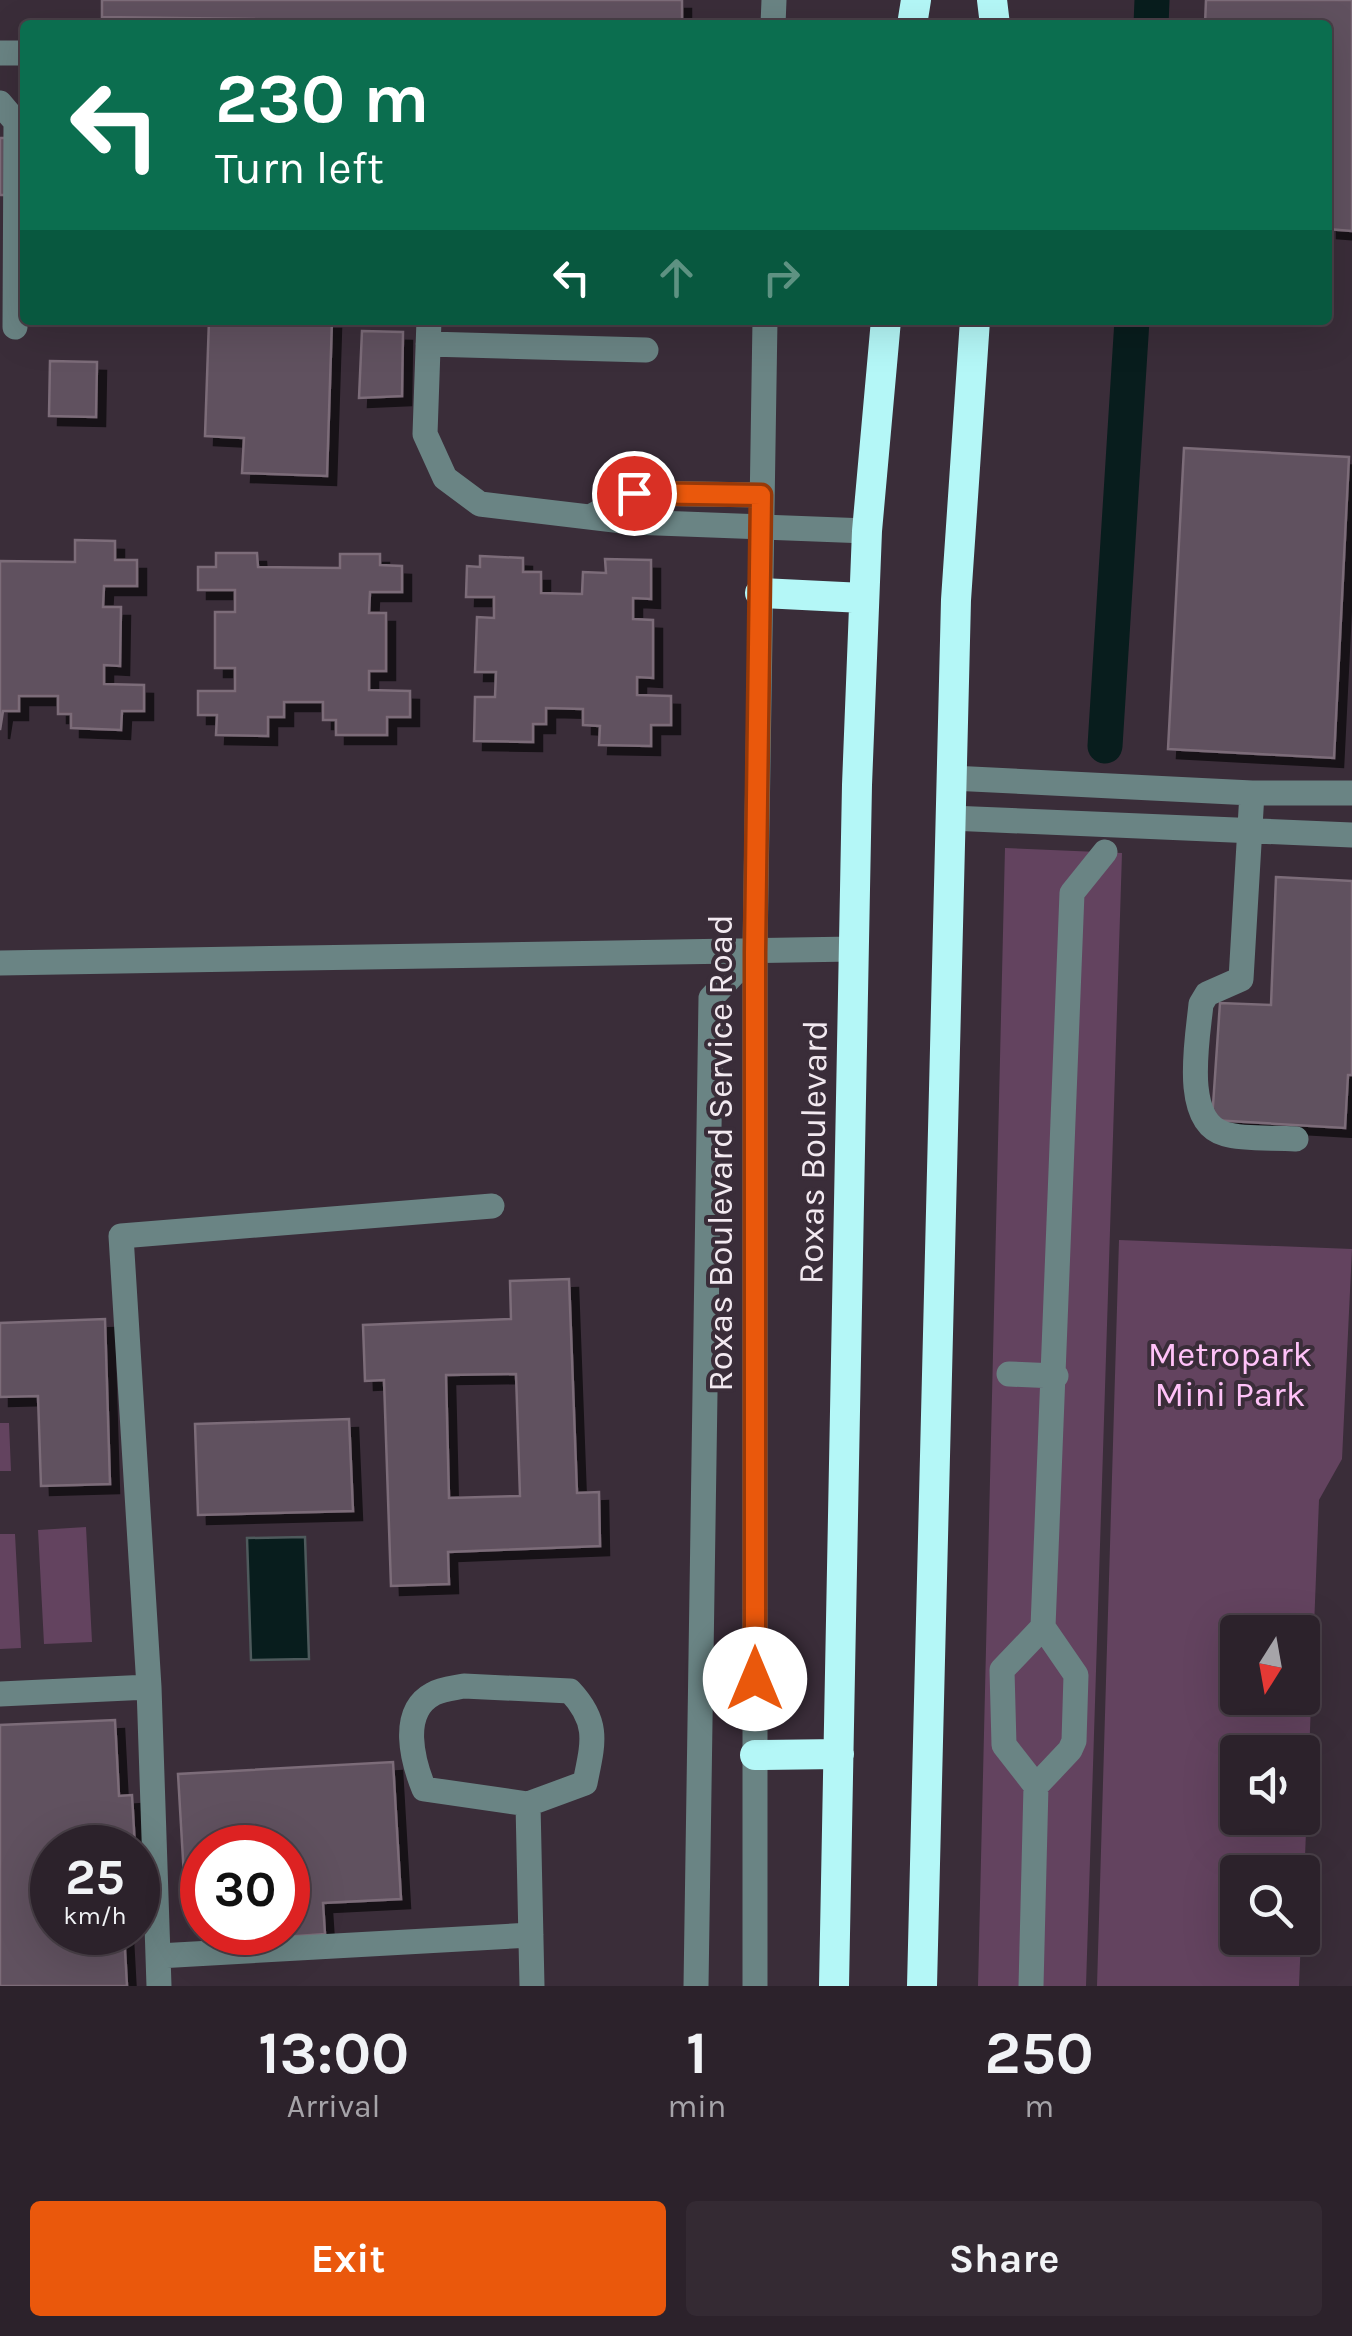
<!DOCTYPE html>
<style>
body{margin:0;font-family:Karla,sans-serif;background:#342a33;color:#f1f3f6;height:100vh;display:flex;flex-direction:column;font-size:38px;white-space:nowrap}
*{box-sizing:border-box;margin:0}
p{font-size:32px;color:#a6a4a9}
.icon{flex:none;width:55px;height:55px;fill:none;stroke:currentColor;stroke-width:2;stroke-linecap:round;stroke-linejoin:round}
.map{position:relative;height:1986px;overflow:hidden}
.side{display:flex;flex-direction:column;background:#2c222b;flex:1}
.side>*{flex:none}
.hud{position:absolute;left:20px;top:20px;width:1312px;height:305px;border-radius:10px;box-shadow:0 10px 40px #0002,0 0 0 2px #483f47;background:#0b6e4f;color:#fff;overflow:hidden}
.needle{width:65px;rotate:191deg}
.fabs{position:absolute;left:1220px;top:1615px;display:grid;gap:20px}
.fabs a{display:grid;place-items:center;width:100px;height:100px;border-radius:10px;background:#2c222b;box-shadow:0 10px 40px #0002,0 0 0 2px #483f47;font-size:50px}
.speed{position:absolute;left:30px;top:1825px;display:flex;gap:20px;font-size:50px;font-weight:700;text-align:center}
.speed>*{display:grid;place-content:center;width:130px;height:130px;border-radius:50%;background:#2c222b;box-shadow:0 10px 40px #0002,0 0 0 2px #483f47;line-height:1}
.speed small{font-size:25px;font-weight:400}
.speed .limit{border:15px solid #d22;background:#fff;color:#111}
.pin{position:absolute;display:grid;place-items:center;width:85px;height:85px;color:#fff;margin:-42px;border:5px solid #fff;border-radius:50%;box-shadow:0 2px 10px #0007}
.me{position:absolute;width:110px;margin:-55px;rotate:0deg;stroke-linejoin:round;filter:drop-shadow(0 0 8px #0008)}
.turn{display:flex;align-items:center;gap:35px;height:210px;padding:0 30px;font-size:45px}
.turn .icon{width:130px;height:130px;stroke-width:2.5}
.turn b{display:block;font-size:70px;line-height:85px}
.lanes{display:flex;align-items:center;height:95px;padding:0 30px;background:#0003;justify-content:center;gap:50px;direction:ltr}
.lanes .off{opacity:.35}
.eta{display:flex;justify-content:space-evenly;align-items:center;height:170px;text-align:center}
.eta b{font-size:60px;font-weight:700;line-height:70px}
.primary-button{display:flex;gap:20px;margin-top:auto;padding:20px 30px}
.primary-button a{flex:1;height:115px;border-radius:10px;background:#ea580c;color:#fff;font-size:40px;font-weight:700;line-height:115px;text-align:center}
.primary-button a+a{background:#342a33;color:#f1f3f6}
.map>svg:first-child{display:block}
.green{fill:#63435f;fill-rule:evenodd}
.water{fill:#081d1d;stroke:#4e5a5c;stroke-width:2.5}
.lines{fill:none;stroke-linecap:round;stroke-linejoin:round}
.canal{stroke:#081d1d;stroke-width:35}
.building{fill:#60515e;stroke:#7c6c79;stroke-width:2.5;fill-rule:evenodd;filter:url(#shadow)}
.minor{stroke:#6a8484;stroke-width:25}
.highway{stroke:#b4f7f7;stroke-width:30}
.route-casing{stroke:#983908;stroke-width:25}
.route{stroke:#ea580c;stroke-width:18}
.labels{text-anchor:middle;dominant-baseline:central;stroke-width:8;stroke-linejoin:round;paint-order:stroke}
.street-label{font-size:35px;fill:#f2e9f0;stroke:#3a2d39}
.park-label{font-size:35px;fill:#ffc2f8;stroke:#3a2d39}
</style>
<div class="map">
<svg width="1352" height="1986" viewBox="0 0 1352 1986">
<defs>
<filter id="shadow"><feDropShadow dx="9" dy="9" stdDeviation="0" flood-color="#0009"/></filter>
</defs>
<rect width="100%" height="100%" fill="#3a2d39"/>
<path class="green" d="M1005,848L1122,853L1086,1986H978Z
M1119,1240L1352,1249L1342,1459L1319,1500L1303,1908L1302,1872H1238V1938H1301L1299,1986H1097ZM1302,1632V1698H1238V1632ZM1302,1752V1818H1238V1752Z
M0,1423H9L11,1471H0Z
M86,1527L92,1642L44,1644L38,1530Z
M0,1534H15L21,1648L0,1649Z"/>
<path class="water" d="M305,1537L309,1659L251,1660L247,1538Z"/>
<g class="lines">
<path class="canal" d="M1151,25L1152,0
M1105,746L1132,320"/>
</g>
<path class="building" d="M102,0H682V25L102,17Z
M1206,0H1352V231L1328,229V25H1205Z
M0,138H12L9,195H0Z
M209,320H332L327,476L242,473L244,438L205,436Z
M362,331L403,332L402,396L359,398Z
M50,361L97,362L96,417L49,416Z
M1184,448L1349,457L1334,758L1168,749Z
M75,540L115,541V560H137V586H104L103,607H121L120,666L104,665V684L144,685V711H122L121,730L71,728V714H58V696H19V711H3L0,730V561L75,562Z
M216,553H257L258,567L340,568V554H380V565L402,566V592H370L369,613H386V671H369V690L410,691V717H387V735H336V720H323V702H284V717H268V736L216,735L217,715H198V691H235V668H215V612H235V590H198V567H216Z
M480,556L523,558V572H541V593L582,594L583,572L606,573L605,559L651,560V599L633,598V619L653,620V678L637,677V695L671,696V725H651V746L599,745L600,726L583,725V709L546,708V724H533V742L474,741L475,697H495L496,672H475L477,617L494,618V597H466L467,566L480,567Z
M1276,877L1352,881V1075H1348L1345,1128L1212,1120L1220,1003L1271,1005Z
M569,1279L577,1493L599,1492L600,1546L448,1552L449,1584L391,1586L384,1380L365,1381L363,1325L511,1319L510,1281ZM516,1374L520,1496L449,1498L446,1375Z
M105,1319L110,1484L41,1486L38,1396L0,1397V1323Z
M349,1419L353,1511L198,1515L195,1424Z
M115,1720L119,1796L132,1795L135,1848H52V1932H124L127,1986H0V1725Z
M393,1762L401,1899L323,1903L325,1934L269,1938V1932H288V1848H202V1910L186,1911L178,1774Z"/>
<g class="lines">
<path class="minor" d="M773,25L774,0
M0,53H25
M0,103L16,122L15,327
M429,320L425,434L445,478L480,504L631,522L867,531
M428,344L646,350
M592,516L634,493L761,495
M951,778L1252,793H1352
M1252,793L1241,979L1207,994L1201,1004C1198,1037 1181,1122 1225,1134C1246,1140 1274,1137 1296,1139
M950,818L1352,835
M0,963L854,949
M1009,1374L1056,1376
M464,1686L570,1691C600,1723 593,1743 585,1783L528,1804L424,1789C413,1762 399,1712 433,1694C441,1689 454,1688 464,1686Z
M0,1694L149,1687
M1036,1786L1070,1750L1074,1741L1076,1675L1043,1627L1072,893L1105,852
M528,1804L532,1986
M158,1956L531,1935
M159,1986L149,1687L121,1236L492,1206
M696,1986L711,998L755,951
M755,1986V951L765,320
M1031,1986L1036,1786L1004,1745L1002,1670L1043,1627"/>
<path class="highway" d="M992,0L995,25
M912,25L916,0
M760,593L863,598
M755,1755L839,1754
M834,1986L857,785L867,531L886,320
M922,1986L956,600L975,320"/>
</g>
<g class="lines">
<g class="route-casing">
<path id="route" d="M634,493L761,495L755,952V1679"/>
</g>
<use href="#route" class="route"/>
</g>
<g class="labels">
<g class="street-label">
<text transform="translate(813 1152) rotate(-89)">Roxas Boulevard</text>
<text transform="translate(720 1153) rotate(-90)">Roxas Boulevard Service Road</text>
</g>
<g class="park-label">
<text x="1230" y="1354">Metropark<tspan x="1230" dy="40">Mini Park</tspan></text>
</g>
</g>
</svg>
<div class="fabs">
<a><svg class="needle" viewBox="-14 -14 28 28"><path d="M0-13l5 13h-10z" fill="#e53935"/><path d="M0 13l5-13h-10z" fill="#a6a4a9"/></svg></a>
<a><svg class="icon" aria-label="sound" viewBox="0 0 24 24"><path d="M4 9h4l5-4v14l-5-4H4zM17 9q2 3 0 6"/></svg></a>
<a><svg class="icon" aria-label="search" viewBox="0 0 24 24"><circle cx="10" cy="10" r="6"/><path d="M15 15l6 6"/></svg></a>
</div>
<div class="speed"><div>25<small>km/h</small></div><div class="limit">30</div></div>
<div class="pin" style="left:634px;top:493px;background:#d93025"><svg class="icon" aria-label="arrive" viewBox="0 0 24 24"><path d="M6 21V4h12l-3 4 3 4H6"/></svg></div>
<svg class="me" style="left:755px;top:1679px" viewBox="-20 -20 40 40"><circle r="19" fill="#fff"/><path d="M0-13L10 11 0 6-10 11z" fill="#ea580c"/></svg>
<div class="hud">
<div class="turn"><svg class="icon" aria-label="left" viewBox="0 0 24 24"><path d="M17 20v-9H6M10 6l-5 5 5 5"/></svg><div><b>230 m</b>Turn left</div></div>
<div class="lanes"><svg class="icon" aria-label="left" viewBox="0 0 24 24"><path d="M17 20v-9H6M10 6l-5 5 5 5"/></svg><svg class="icon off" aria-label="ahead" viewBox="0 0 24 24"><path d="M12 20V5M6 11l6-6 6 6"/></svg><svg class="icon off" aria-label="right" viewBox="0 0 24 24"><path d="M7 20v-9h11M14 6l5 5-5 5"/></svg></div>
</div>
</div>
<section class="side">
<div class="eta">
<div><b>13:00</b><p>Arrival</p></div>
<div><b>1</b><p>min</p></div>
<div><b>250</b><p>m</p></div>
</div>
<div class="primary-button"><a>Exit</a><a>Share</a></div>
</section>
